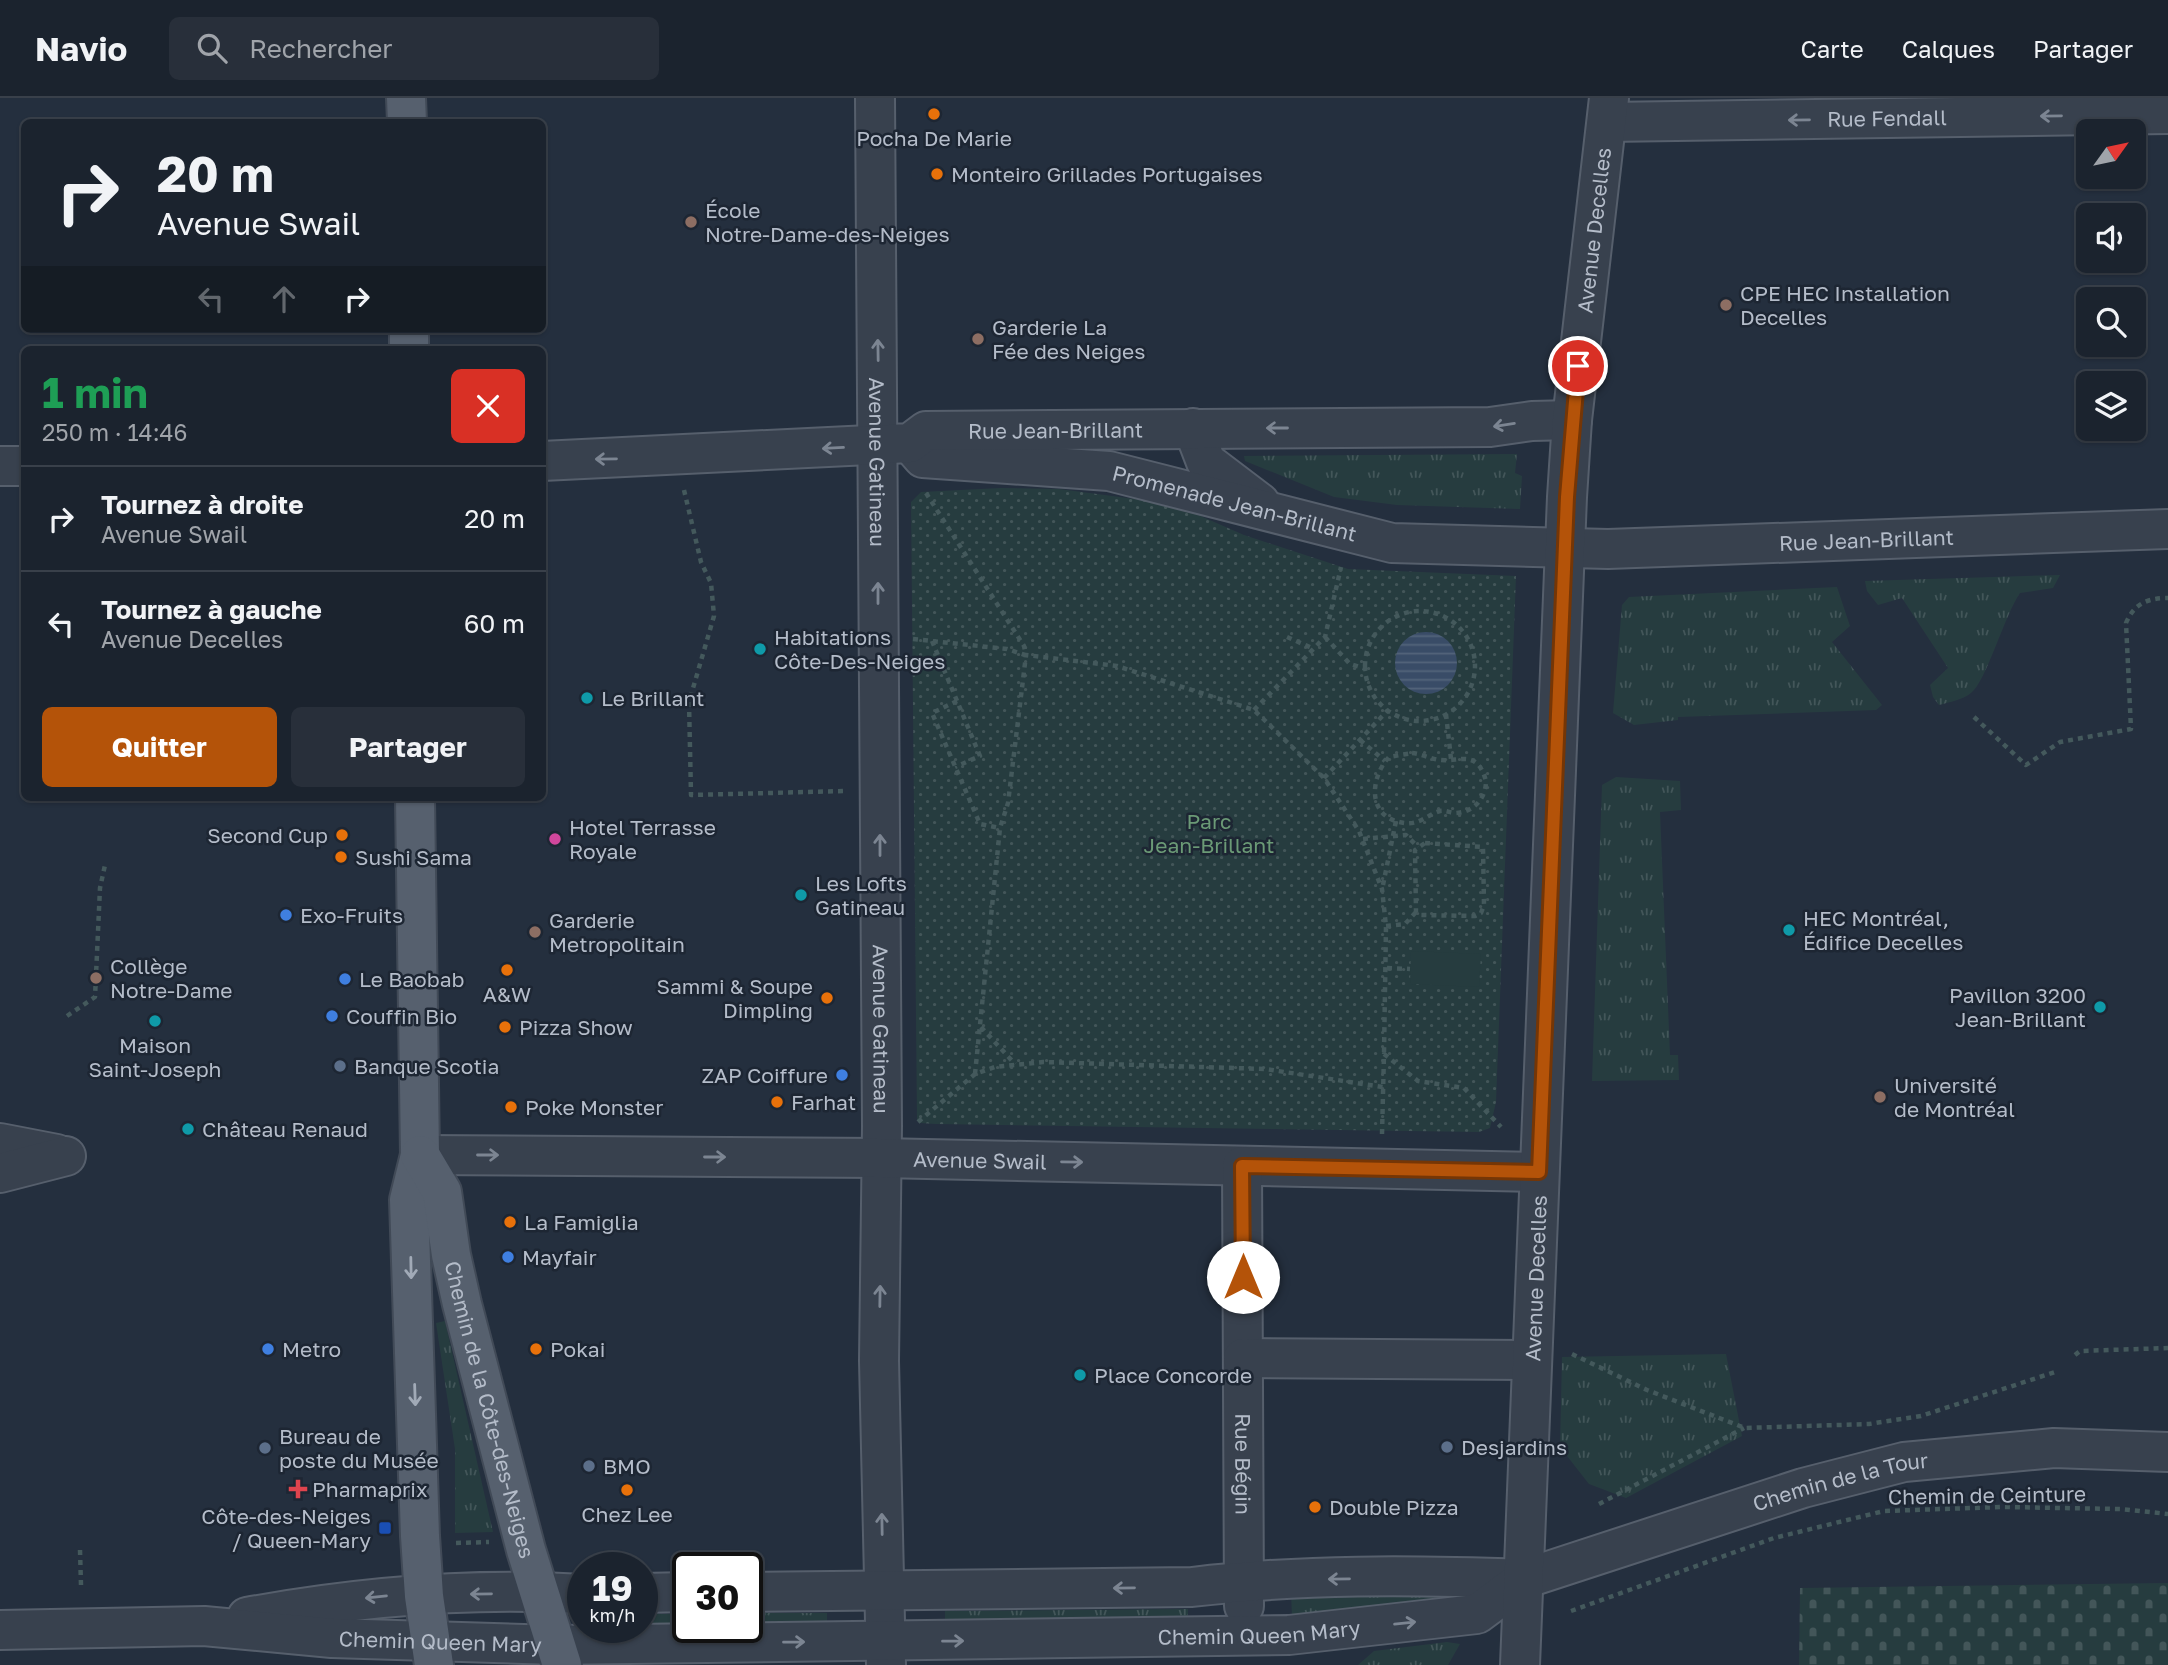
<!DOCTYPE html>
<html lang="fr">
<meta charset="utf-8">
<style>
body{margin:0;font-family:"Golos Text",sans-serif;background:#282f3a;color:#f1f3f6;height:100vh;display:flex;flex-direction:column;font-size:26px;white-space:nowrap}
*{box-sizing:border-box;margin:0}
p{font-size:23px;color:#a0a4aa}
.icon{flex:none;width:38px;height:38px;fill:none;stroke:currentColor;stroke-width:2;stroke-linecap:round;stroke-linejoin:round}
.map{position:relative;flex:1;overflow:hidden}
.details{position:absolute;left:21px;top:248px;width:525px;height:455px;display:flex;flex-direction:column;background:#1b232e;border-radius:10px;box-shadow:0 2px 5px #0004,0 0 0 2px #39404a}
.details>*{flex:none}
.guide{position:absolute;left:21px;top:21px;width:525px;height:214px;border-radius:10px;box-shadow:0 2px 5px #0004,0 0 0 2px #39404a;background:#1b232e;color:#f1f3f6;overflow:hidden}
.needle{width:46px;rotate:57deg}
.buttons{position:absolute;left:2076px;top:21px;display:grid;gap:14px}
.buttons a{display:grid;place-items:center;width:70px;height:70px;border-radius:10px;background:#1b232e;box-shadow:0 2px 5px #0004,0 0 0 2px #39404a;font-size:35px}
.speed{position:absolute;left:567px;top:1454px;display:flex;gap:14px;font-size:35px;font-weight:700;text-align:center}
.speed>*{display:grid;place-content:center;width:91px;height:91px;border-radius:50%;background:#1b232e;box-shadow:0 2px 5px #0004,0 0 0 2px #39404a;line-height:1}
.speed small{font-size:18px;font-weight:400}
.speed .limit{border:4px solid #111;border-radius:10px;background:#fff;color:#111}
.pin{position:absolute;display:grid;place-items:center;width:60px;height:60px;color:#fff;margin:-30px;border:4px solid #fff;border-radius:50%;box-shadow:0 2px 7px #0007}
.me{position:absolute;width:77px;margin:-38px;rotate:0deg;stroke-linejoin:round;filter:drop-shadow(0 0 5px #0008)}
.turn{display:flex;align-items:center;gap:24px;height:147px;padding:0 21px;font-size:32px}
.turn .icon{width:91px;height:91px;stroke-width:2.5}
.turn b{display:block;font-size:49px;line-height:60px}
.lanes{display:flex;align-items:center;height:66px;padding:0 21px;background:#0003;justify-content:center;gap:35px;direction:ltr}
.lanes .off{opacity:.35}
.round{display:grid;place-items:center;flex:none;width:74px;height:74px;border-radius:10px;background:#282f3a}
.overview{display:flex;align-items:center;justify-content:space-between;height:119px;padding:0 21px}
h1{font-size:42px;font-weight:700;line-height:52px;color:#1e9e55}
.cta{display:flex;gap:14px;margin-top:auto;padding:14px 21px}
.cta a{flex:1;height:80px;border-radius:10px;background:#b45309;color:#fff;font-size:28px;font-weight:700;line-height:80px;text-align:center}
.cta a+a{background:#282f3a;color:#f1f3f6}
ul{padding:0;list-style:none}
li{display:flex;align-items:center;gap:21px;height:105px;padding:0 21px;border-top:2px solid #39404a}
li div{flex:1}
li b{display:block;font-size:26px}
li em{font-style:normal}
header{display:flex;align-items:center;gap:42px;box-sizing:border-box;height:98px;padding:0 35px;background:#1b232e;border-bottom:2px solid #39404a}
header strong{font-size:33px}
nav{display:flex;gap:38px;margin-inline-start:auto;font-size:24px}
.search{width:490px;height:63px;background:#282f3a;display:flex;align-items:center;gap:18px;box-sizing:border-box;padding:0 24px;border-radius:10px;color:#a0a4aa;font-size:26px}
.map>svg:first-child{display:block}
.grass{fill:url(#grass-tufts)}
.cemetery{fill:url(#cemetery-stones)}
.park{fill:url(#park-dots)}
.garden{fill:#263c3f}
.water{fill:url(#water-rules)}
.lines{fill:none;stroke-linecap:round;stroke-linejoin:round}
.minor-casing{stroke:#565f6c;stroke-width:42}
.major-casing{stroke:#414a57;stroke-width:42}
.path{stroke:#44595c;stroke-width:4.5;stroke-dasharray:5 5;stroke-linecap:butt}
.minor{stroke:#38414e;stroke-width:38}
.major{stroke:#56606e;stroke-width:38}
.oneway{stroke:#7c8592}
.oneway2{stroke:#a1aab7}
.route-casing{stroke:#753606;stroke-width:18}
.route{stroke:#b45309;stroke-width:12}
.food-dot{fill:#e8710a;stroke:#1d2633;stroke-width:2.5}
.education-dot{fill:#8d6e63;stroke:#1d2633;stroke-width:2.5}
.culture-dot{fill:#0f9aa8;stroke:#1d2633;stroke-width:2.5}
.hotel-dot{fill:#d1479c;stroke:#1d2633;stroke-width:2.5}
.shop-dot{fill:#3f7fe0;stroke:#1d2633;stroke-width:2.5}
.service-dot{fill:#5c6f8a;stroke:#1d2633;stroke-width:2.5}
.health-dot{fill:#e0444e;stroke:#1d2633;stroke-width:2.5}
.transit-dot{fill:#1a4fb4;stroke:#1d2633;stroke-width:2.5}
.labels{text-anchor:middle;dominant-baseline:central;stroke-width:5;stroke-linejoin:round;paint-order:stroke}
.street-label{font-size:21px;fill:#b4bcc9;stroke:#1d2633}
.poi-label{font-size:21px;fill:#b4bcc9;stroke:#1d2633;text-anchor:start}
.park-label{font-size:21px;fill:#6b9a76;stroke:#1d2633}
</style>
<header>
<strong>Navio</strong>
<div class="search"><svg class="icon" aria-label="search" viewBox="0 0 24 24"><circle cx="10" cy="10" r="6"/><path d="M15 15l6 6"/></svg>Rechercher</div>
<nav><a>Carte</a><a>Calques</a><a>Partager</a></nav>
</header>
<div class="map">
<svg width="2168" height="1567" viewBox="0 0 2168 1567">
<defs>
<pattern id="grass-tufts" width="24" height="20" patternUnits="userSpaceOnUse" patternTransform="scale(1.75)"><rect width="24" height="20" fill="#263c3f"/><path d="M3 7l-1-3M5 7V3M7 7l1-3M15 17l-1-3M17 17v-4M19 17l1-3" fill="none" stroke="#435659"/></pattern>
<pattern id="cemetery-stones" width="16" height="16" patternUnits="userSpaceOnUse" patternTransform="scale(1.75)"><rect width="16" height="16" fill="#263c3f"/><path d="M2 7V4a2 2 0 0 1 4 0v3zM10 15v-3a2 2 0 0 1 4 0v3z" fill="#435659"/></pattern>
<pattern id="park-dots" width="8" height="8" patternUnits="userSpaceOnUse" patternTransform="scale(1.75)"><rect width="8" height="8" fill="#263c3f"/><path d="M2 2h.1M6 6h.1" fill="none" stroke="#435659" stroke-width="1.8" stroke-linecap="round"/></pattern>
<pattern id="water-rules" width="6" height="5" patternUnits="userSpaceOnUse" patternTransform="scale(1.75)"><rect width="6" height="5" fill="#394c67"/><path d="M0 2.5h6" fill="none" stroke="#53647b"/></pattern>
</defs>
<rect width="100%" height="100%" fill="#242f3e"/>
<path class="grass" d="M1517,356L1515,375L1522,378L1520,411L1397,407L1334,399L1245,363L1244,358Z
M2060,477L2053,490L2020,495C2005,516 1986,584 1971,595C1962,602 1950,604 1939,607L1933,599L1930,587L1948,570L1902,500L1878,507L1867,493L1865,483Z
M1837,489L1850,528L1832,544L1882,607L1876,612L1678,619V622L1634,627L1613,615L1622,507L1629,499Z
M1616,679L1680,683L1681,712L1660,714L1670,957H1678L1679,982L1592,983L1602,687Z
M445,1223L493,1434L455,1435V1351L436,1225Z
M1726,1256L1742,1338L1626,1400L1589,1386L1560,1349L1562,1259Z
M1450,1492V1502L1292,1518L1291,1494Z
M1188,1511V1523L945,1525V1513Z
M747,1515H827V1526L747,1527Z
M642,1516H688V1528L642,1529Z
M1447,1544L1460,1546L1448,1567H1358L1374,1553Z"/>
<path class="cemetery" d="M2168,1485V1567H1799L1800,1490Z"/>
<path class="park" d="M1001,390L1059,391L1173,406L1244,437L1348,471L1516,478L1496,1004L1490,1030L1479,1034L936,1026L920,1025L917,1021L911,404L921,394Z"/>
<path class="garden" d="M1411,853L1481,856L1479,889L1410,886Z"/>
<path class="water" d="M1395 565a31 31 0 1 1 62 0a31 31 0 1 1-62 0Z"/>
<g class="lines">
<g class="minor-casing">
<g id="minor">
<path id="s1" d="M875,0L882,1028L879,1263L886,1567"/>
<path id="s2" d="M1607,24L2168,16"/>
<path d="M1193,330L1206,364L1260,405"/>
<path id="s3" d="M910,345L923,360L1109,373L1392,445L1608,451L2168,431"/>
<path id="s4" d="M542,363L910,345L926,333L1490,329L1532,323L1572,322"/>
<path d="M0,368H24"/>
<path d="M0,1045L57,1056"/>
<path id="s5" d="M420,1057L881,1060L1539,1074"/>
<path id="s6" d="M1242,1068L1244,1508"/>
<path d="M0,1075L66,1058"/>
<path d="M1243,1260L1532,1262"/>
<path d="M747,1494L1192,1489C1301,1476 1414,1477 1524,1481"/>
<path d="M642,1495L688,1494"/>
<path d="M247,1519C357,1499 471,1489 583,1496"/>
<path id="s7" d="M0,1532L204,1528L332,1540L555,1547L1289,1537L1477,1516L1524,1481L1803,1390L1904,1364L2054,1350L2168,1354"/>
<path id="s8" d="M1520,1567L1567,399L1572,322L1609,0"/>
</g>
</g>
<g class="major-casing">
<g id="major">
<path d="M406,0L407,24"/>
<path d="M409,231V252"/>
<path d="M415,700L420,1057L409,1102L420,1438L424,1498L434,1567"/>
<path id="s9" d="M420,1057L442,1094L451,1157L462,1206L526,1452L562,1567"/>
</g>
</g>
<path class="path" d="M684,392L701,464L711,485L714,518L689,604L691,697L846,693
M926,395L1024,548L1026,557
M1365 568a55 55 0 1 1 110 0a55 55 0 1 1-110 0Z
M1287,539L1314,551
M1325,539L1350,566L1366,571
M913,541L1007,551L1025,557
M932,543L980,658L955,669
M957,603L932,615L980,726L1000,730
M1254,612L1325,539L1341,469
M1446,616L1451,661
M1974,619L2026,667L2060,644L2131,631L2126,525C2134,506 2147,500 2168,500
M1360,642L1385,663
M1412,655C1422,656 1431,661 1440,662C1461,664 1477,651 1486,683C1486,700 1474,714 1456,715C1450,715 1446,712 1440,713C1427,717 1419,727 1405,725C1367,721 1369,681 1389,659Z
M1324,680L1388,612
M1363,741L1406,737L1418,749
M1425,745L1483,749L1484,807L1481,815L1475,818L1421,817L1416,814L1415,752Z
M1383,787L1396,723
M1386,828L1405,826L1416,814
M1387,870L1410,871
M67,918L95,899L100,790L105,767
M981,929L1015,966
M975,976L1000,730L1008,705L1026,557L1117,568L1254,612L1324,680L1359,733L1382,791L1386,828L1384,956
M918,1024L975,976L995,969L1043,964L1265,971L1383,989
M1382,1036L1384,956L1418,983L1464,990L1501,1029
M1572,1256L1647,1292L1745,1330L1869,1326L1921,1318L2055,1274
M2075,1257L2080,1253L2168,1250
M1599,1406L1744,1330
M456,1445L489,1444
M80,1452L81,1487
M1571,1513L1774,1440L1884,1413L2003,1409L2121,1411L2168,1416"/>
<use href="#minor" class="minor"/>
<use href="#major" class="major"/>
</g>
<defs><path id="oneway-shaft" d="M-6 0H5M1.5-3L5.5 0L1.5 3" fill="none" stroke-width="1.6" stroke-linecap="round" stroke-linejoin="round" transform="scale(1.75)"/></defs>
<g class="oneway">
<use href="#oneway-shaft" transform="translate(2051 18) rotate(179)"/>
<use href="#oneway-shaft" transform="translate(1799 22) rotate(179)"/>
<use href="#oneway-shaft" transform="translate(878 252) rotate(-91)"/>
<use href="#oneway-shaft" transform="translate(1504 327) rotate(171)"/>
<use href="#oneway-shaft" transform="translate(1277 330) rotate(180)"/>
<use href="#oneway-shaft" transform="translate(833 350) rotate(177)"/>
<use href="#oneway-shaft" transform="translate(606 361) rotate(179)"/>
<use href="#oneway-shaft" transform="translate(878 495) rotate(-90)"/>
<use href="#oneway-shaft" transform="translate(880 747) rotate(-90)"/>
<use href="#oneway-shaft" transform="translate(488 1057)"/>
<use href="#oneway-shaft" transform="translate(715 1059)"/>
<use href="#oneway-shaft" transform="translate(1072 1064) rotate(1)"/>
<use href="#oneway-shaft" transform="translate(880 1198) rotate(-89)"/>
<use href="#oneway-shaft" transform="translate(882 1426) rotate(-91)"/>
<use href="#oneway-shaft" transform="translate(1339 1481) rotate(179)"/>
<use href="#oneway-shaft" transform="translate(1124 1490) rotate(179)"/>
<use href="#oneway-shaft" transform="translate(481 1496) rotate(179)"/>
<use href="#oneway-shaft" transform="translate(376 1499) rotate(174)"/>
<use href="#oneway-shaft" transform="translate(1405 1525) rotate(-6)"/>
<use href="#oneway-shaft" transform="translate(953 1543) rotate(-1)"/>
<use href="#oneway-shaft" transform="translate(794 1544) rotate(-1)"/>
</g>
<g class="oneway2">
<use href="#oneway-shaft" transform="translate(411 1170) rotate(89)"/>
<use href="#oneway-shaft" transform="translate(415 1297) rotate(88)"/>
</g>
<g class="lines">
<g class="route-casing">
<path id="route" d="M1243,1179L1242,1068L1539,1074L1567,399L1578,268"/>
</g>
<use href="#route" class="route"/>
</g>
<g class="food-dot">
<circle cx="934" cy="16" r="7"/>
<circle cx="937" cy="76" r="7"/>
<circle cx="342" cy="737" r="7"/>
<circle cx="341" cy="759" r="7"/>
<circle cx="507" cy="872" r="7"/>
<circle cx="827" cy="900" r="7"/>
<circle cx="505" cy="929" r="7"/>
<circle cx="777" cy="1004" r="7"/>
<circle cx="511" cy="1009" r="7"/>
<circle cx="510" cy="1124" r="7"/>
<circle cx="536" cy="1251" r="7"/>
<circle cx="627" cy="1392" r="7"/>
<circle cx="1315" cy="1409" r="7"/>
</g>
<g class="education-dot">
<circle cx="691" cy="124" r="7"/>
<circle cx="1726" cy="207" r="7"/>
<circle cx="978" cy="241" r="7"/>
<circle cx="535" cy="834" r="7"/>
<circle cx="96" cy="880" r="7"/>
<circle cx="1880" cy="999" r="7"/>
</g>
<g class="culture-dot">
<circle cx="760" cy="551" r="7"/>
<circle cx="587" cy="600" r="7"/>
<circle cx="801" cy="797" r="7"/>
<circle cx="1789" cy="832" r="7"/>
<circle cx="2100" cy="909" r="7"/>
<circle cx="155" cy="923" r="7"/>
<circle cx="188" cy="1031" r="7"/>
<circle cx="1080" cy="1277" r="7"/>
</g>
<circle class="hotel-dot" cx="555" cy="741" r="7"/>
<g class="shop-dot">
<circle cx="286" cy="817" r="7"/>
<circle cx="345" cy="881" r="7"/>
<circle cx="332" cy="918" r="7"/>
<circle cx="842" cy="977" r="7"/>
<circle cx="508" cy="1159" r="7"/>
<circle cx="268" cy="1251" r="7"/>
</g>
<g class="service-dot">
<circle cx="340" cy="968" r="7"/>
<circle cx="1447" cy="1349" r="7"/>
<circle cx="265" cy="1350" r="7"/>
<circle cx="589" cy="1368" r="7"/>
</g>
<path class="health-dot" d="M294.5 1380.5h7v7h7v7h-7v7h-7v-7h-7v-7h7z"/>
<rect class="transit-dot" x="378" y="1423" width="14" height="14" rx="3.5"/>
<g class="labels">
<g class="street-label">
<text stroke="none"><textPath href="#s2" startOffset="280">Rue Fendall</textPath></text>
<text stroke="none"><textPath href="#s8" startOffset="1437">Avenue Decelles</textPath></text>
<text stroke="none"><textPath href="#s4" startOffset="518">Rue Jean-Brillant</textPath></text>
<text stroke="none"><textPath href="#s1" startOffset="364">Avenue Gatineau</textPath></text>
<text stroke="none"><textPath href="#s3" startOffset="336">Promenade Jean-Brillant</textPath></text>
<text stroke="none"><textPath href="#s3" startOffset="973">Rue Jean-Brillant</textPath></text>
<text stroke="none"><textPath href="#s1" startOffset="931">Avenue Gatineau</textPath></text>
<text stroke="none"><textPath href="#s5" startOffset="560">Avenue Swail</textPath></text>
<text stroke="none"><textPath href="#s8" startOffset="387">Avenue Decelles</textPath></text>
<text stroke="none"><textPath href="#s9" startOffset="266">Chemin de la Côte-des-Neiges</textPath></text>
<text stroke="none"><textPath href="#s6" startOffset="298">Rue Bégin</textPath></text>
<text stroke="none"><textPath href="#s7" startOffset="1869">Chemin de la Tour</textPath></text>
<text transform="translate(1987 1397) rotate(-1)">Chemin de Ceinture</text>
<text stroke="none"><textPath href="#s7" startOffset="1260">Chemin Queen Mary</textPath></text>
<text stroke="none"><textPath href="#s7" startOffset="441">Chemin Queen Mary</textPath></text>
</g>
<g class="poi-label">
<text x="934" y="40" text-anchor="middle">Pocha De Marie</text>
<text x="951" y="76">Monteiro Grillades Portugaises</text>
<text x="705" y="112">École<tspan x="705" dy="24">Notre-Dame-des-Neiges</tspan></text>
<text x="1740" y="195">CPE HEC Installation<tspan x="1740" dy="24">Decelles</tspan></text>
<text x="992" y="229">Garderie La<tspan x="992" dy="24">Fée des Neiges</tspan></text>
<text x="774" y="539">Habitations<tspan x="774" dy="24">Côte-Des-Neiges</tspan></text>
<text x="601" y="600">Le Brillant</text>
<text x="569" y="729">Hotel Terrasse<tspan x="569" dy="24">Royale</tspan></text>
<text x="328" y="737" text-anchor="end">Second Cup</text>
<text x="355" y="759">Sushi Sama</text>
<text x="815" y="785">Les Lofts<tspan x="815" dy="24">Gatineau</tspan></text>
<text x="300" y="817">Exo-Fruits</text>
<text x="1803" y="820">HEC Montréal,<tspan x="1803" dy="24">Édifice Decelles</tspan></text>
<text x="549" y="822">Garderie<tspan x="549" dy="24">Metropolitain</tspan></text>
<text x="110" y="868">Collège<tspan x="110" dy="24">Notre-Dame</tspan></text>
<text x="359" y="881">Le Baobab</text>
<text x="813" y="888" text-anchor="end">Sammi &amp; Soupe<tspan x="813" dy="24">Dimpling</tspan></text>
<text x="507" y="896" text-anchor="middle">A&amp;W</text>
<text x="2086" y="897" text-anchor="end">Pavillon 3200<tspan x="2086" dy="24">Jean-Brillant</tspan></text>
<text x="346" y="918">Couffin Bio</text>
<text x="519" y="929">Pizza Show</text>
<text x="155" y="947" text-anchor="middle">Maison<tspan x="155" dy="24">Saint-Joseph</tspan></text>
<text x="354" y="968">Banque Scotia</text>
<text x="828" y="977" text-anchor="end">ZAP Coiffure</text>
<text x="1894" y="987">Université<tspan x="1894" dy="24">de Montréal</tspan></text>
<text x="791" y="1004">Farhat</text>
<text x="525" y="1009">Poke Monster</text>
<text x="202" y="1031">Château Renaud</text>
<text x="524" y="1124">La Famiglia</text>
<text x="522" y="1159">Mayfair</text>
<text x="282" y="1251">Metro</text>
<text x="550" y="1251">Pokai</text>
<text x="1094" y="1277">Place Concorde</text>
<text x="279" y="1338">Bureau de<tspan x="279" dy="24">poste du Musée</tspan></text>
<text x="1461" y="1349">Desjardins</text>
<text x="603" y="1368">BMO</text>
<text x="312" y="1391">Pharmaprix</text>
<text x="1329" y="1409">Double Pizza</text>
<text x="627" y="1416" text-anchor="middle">Chez Lee</text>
<text x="371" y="1418" text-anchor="end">Côte-des-Neiges<tspan x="371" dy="24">/ Queen-Mary</tspan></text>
</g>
<g class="park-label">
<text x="1209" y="723">Parc<tspan x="1209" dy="24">Jean-Brillant</tspan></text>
</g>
</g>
</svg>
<div class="buttons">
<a><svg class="needle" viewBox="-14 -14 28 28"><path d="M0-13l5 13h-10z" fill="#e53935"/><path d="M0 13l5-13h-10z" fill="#a0a4aa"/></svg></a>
<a><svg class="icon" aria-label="sound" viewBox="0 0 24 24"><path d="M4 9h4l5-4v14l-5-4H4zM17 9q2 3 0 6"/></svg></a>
<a><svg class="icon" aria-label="search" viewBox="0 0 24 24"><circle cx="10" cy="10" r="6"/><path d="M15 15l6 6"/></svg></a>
<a><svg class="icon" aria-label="layers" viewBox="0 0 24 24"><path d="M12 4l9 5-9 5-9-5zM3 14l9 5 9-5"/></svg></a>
</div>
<div class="speed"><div>19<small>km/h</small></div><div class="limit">30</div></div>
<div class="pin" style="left:1578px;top:268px;background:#d93025"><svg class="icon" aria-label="arrive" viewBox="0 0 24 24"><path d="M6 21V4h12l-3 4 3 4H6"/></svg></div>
<svg class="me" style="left:1243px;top:1179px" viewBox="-20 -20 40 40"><circle r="19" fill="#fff"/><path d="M0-13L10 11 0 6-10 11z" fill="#b45309"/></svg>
<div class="guide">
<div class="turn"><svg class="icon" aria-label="right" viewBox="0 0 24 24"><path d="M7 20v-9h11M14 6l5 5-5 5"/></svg><div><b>20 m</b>Avenue Swail</div></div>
<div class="lanes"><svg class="icon off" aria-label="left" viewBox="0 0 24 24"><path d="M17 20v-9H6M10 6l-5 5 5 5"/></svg><svg class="icon off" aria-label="ahead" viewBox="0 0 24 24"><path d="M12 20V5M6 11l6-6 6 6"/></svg><svg class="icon" aria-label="right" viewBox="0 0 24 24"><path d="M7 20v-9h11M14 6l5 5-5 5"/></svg></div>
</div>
<section class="details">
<div class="overview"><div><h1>1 min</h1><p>250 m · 14:46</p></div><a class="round" style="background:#d93025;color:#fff"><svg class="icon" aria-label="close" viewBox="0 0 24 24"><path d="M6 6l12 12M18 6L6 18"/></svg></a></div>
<ul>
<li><svg class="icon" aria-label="right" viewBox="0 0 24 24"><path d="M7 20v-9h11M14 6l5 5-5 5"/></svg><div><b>Tournez à droite</b><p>Avenue Swail</p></div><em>20 m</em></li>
<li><svg class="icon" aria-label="left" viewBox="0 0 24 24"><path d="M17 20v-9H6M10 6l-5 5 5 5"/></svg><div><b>Tournez à gauche</b><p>Avenue Decelles</p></div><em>60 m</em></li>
</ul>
<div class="cta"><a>Quitter</a><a>Partager</a></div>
</section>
</div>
